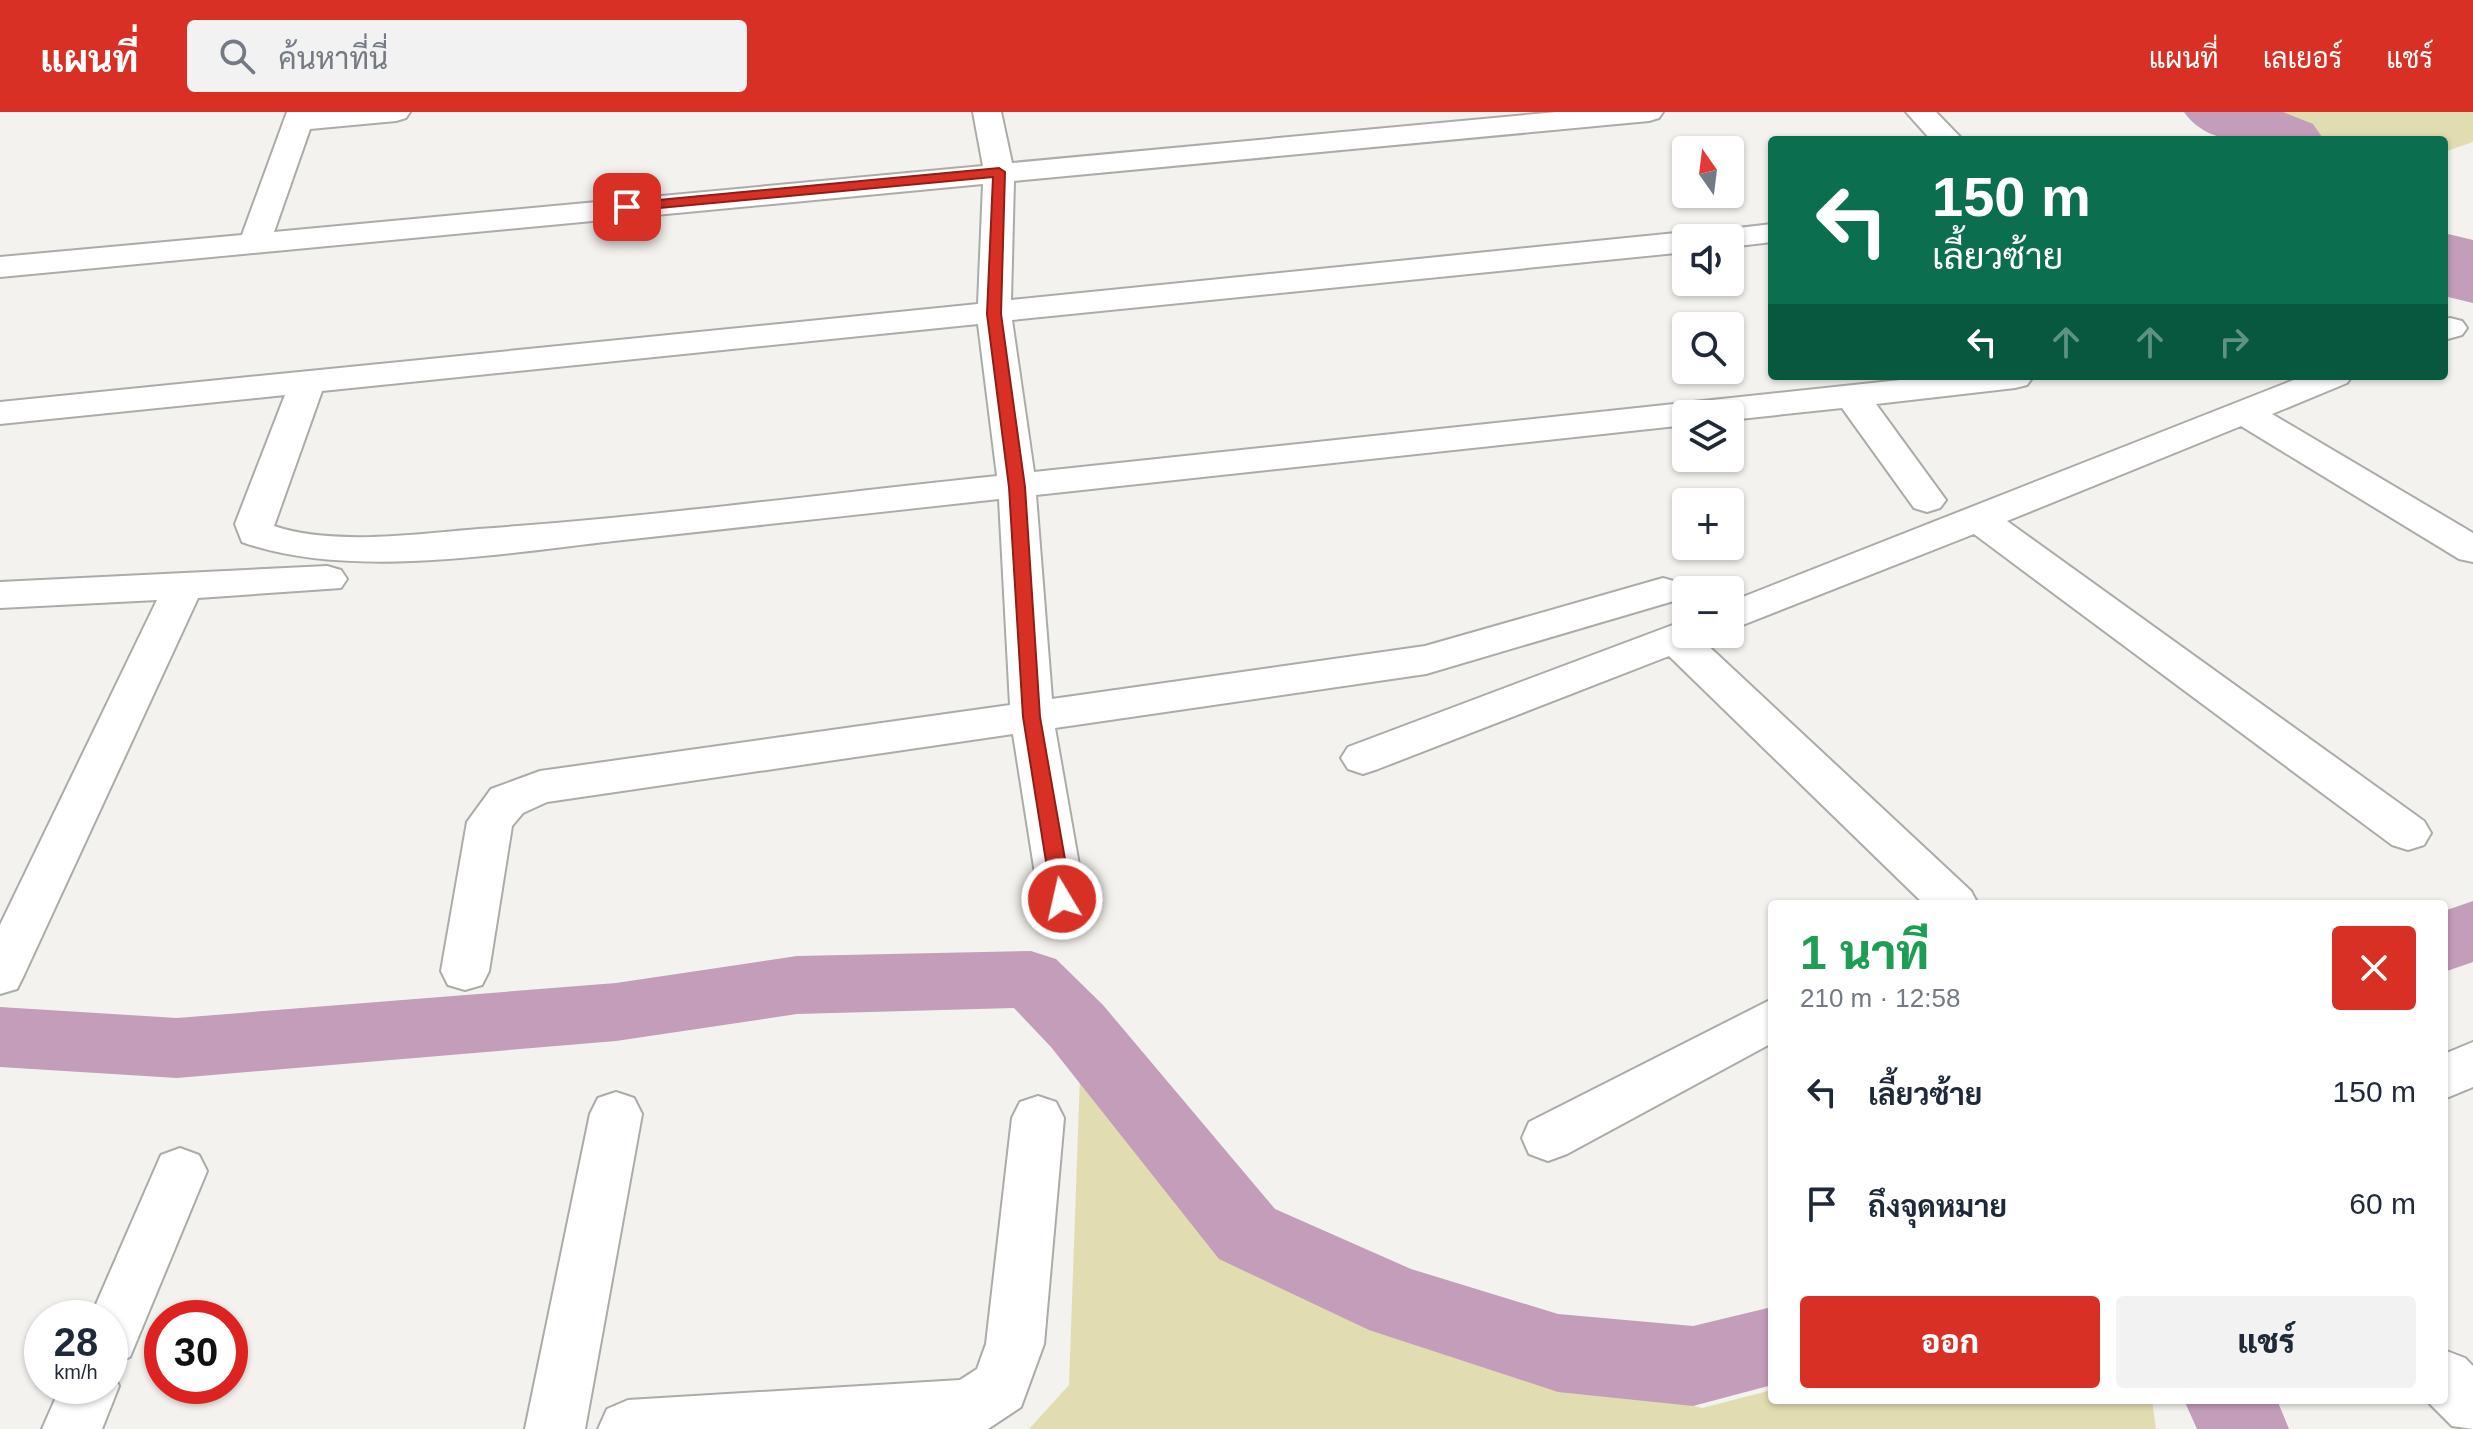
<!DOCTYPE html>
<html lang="th">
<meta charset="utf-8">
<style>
body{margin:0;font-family:Arial,Sarabun,sans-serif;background:#f2f2f3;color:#1f2937;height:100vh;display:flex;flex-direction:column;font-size:30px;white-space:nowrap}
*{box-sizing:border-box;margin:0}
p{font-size:26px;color:#747a83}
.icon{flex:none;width:44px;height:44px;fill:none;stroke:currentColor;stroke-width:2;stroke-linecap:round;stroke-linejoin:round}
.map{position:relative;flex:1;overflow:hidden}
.sheet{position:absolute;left:1768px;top:788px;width:680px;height:504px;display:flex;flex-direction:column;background:#fff;border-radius:8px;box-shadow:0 2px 6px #0004}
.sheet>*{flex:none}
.top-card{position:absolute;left:1768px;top:24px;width:680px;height:244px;border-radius:8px;box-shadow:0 2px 6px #0004;background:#0b6e4f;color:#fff;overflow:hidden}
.needle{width:52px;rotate:346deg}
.tools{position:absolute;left:1672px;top:24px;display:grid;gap:16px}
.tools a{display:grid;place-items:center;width:72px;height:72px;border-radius:8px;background:#fff;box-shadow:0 2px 6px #0004;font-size:40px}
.speed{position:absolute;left:24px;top:1188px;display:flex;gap:16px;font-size:40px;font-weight:700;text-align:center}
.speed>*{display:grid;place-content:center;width:104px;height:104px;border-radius:50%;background:#fff;box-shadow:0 2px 6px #0004;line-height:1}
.speed small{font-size:20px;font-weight:400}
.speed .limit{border:12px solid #d22;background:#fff;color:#111}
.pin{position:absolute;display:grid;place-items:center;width:68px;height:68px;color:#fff;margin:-34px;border-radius:16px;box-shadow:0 4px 12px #0006}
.me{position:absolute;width:88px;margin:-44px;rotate:351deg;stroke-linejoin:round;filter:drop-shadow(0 0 6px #0008)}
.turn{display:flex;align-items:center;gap:28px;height:168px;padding:0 32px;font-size:36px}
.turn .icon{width:104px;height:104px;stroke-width:2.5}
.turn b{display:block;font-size:56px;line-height:68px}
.lanes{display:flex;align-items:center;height:76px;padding:0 32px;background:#0003;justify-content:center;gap:40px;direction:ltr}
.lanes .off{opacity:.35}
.round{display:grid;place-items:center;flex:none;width:84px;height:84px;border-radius:8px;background:#f2f2f3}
.headline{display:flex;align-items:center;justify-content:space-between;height:136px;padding:0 32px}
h1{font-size:48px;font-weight:800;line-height:60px;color:#1e9e55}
.primary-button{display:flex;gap:16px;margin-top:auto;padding:16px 32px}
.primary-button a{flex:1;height:92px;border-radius:8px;background:#d93025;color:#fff;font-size:32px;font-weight:800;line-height:92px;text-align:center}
.primary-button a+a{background:#f2f2f3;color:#1f2937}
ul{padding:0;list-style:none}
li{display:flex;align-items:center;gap:24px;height:112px;padding:0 32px}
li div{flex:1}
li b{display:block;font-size:30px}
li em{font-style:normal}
header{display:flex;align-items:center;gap:48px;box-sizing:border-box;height:112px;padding:0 40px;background:#d93025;color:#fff}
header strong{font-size:38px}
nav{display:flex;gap:44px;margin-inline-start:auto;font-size:28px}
.search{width:560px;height:72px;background:#f2f2f3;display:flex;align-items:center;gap:20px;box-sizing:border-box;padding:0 28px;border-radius:8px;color:#747a83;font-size:30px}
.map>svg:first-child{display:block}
.green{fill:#e2dcb3}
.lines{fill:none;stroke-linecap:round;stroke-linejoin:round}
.canal{fill:#c39db9;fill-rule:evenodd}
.river{fill:#c39db9;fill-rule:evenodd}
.street-casing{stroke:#ababa7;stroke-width:4}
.street{fill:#fff;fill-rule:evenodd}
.route{fill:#d93025;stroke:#8d1f18;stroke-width:2}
</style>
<header>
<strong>แผนที่</strong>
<div class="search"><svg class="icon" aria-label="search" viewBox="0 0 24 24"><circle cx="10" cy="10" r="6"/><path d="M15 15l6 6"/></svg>ค้นหาที่นี่</div>
<nav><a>แผนที่</a><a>เลเยอร์</a><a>แชร์</a></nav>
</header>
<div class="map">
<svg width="2473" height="1317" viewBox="0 0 2473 1317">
<rect width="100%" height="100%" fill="#f3f2ee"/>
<path class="green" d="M2255,0H2473V30L2444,40V28H2302Z
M1080,963L1217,1135L1451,1232L1702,1296L1772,1278V1288H2152L2156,1317H1029L1069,1273Z"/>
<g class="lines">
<path class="canal" d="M2473,789V850L2444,860V799Z
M1031,839L1056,847L1103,893L1275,1097L1411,1157L1558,1202L1693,1214L1772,1195V1273L1693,1294L1558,1280L1369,1218L1219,1147L1051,935L1014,896L797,902L616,929L177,966L0,955V895L177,906L616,871L797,844Z
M2184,1288H2277L2289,1317H2197Z"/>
<path class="river" d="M2184,0H2283L2313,12L2324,28C2278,28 2213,42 2184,0Z
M2444,121L2473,128V191L2444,184Z"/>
<g class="street-casing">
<path id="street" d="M287,0H410L406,6L396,9L310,17L274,120L983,54L973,0H1001L1012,51L1557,0H1663L1659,6L1649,9L1014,69L1011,188L1686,120L1699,126H1686V140L1012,208L1034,360L1938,264L2032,266L2027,273L2015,276L1876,292L1946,388L1940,396L1927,400L1914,396L1842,296L1730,308V302H1686V313L1036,383L1052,587L1425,534L1663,466L1677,470L1683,479L1677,488L1426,562L1055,616L1085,787L1079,800L1062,805L1045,800L1039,787L1013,622L547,690L523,701L512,714L489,859L482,873L465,878L448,873L441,859L467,710L491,677L540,659L1010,593L999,387C874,401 748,414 623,428C510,440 350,469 242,430L235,412L285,283L0,312V290L978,192L983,72L0,165V145L242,123ZM978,212L997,364C824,382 652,405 478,417C417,422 332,434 274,414L322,279Z
M1906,0H1936L1963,28H1931Z
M1772,112V130L1730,135V126H1708L1713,119Z
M2450,206L2462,209L2467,216L2462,223L2444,228V207Z
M2304,264H2352L2347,271L2272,302L2473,421V450L2459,447L2241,314L2007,409L2424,709L2431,721L2424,733L2408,738L2392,733L1974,422L1730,518V490Z
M327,454L341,458L347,467L341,476L198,486L24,863L17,877L0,882V813L157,488L0,496V470Z
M1686,508V522H1706L1702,528L1971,779L1978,792H1924L1669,544L1378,657L1363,662L1348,657L1341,646L1348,635Z
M1772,887V931L1567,1042L1548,1049L1529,1042L1522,1026L1529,1010Z
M2473,930V975L2444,987V942Z
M616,980L634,986L642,1002L585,1317H525L590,1002L598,986Z
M1038,984L1056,990L1064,1006L1044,1232L1021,1295L988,1317H598L607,1297L628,1288L960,1268L977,1257L986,1232L1012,1006L1020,990Z
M180,1036L199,1043L207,1059L130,1245L110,1253V1206H90L161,1043Z
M2444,1238L2465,1246L2473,1254V1317L2452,1314L2426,1288H2444Z
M110,1254L119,1274L102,1317H42L61,1274H110Z"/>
</g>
<use href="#street" class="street"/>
</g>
<path class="route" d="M999,56L1005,60L1001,202L1025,375L1040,605L1072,787L1062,795L1052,787L1023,605L1009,375L987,202L993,65L627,99L621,95L627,91Z"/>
</svg>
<div class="tools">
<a><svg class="needle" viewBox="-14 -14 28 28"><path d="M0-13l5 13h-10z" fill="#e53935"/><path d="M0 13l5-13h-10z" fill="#747a83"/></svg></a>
<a><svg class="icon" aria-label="sound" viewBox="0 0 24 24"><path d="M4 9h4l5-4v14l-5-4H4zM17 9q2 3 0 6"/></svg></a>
<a><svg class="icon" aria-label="search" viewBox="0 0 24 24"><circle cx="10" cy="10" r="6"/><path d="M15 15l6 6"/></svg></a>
<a><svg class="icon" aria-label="layers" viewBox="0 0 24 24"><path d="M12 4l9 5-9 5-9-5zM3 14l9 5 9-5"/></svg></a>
<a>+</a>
<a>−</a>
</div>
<div class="speed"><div>28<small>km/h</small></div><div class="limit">30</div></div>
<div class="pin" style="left:627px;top:95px;background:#d93025"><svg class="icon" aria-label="arrive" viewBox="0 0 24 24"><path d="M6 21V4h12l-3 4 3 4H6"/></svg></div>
<svg class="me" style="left:1062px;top:787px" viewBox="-20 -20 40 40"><circle r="17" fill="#d93025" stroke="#fff" stroke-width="3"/><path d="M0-11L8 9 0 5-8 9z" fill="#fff"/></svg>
<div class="top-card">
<div class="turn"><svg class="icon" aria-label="left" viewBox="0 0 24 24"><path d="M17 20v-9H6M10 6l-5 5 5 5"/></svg><div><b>150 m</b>เลี้ยวซ้าย</div></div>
<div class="lanes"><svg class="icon" aria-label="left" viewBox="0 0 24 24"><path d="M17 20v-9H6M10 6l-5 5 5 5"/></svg><svg class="icon off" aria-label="ahead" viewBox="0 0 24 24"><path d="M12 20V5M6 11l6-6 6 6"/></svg><svg class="icon off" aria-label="ahead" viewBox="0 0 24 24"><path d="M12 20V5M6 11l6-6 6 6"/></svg><svg class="icon off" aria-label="right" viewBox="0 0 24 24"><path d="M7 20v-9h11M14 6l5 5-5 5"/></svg></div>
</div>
<section class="sheet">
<div class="headline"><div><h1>1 นาที</h1><p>210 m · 12:58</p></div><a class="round" style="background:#d93025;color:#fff"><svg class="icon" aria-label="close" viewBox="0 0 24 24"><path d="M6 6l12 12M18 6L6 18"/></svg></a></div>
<ul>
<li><svg class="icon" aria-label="left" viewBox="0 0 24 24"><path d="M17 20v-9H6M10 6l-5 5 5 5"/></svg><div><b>เลี้ยวซ้าย</b></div><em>150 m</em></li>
<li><svg class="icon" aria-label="arrive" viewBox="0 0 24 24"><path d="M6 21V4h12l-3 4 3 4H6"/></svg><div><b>ถึงจุดหมาย</b></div><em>60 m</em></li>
</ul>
<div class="primary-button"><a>ออก</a><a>แชร์</a></div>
</section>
</div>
